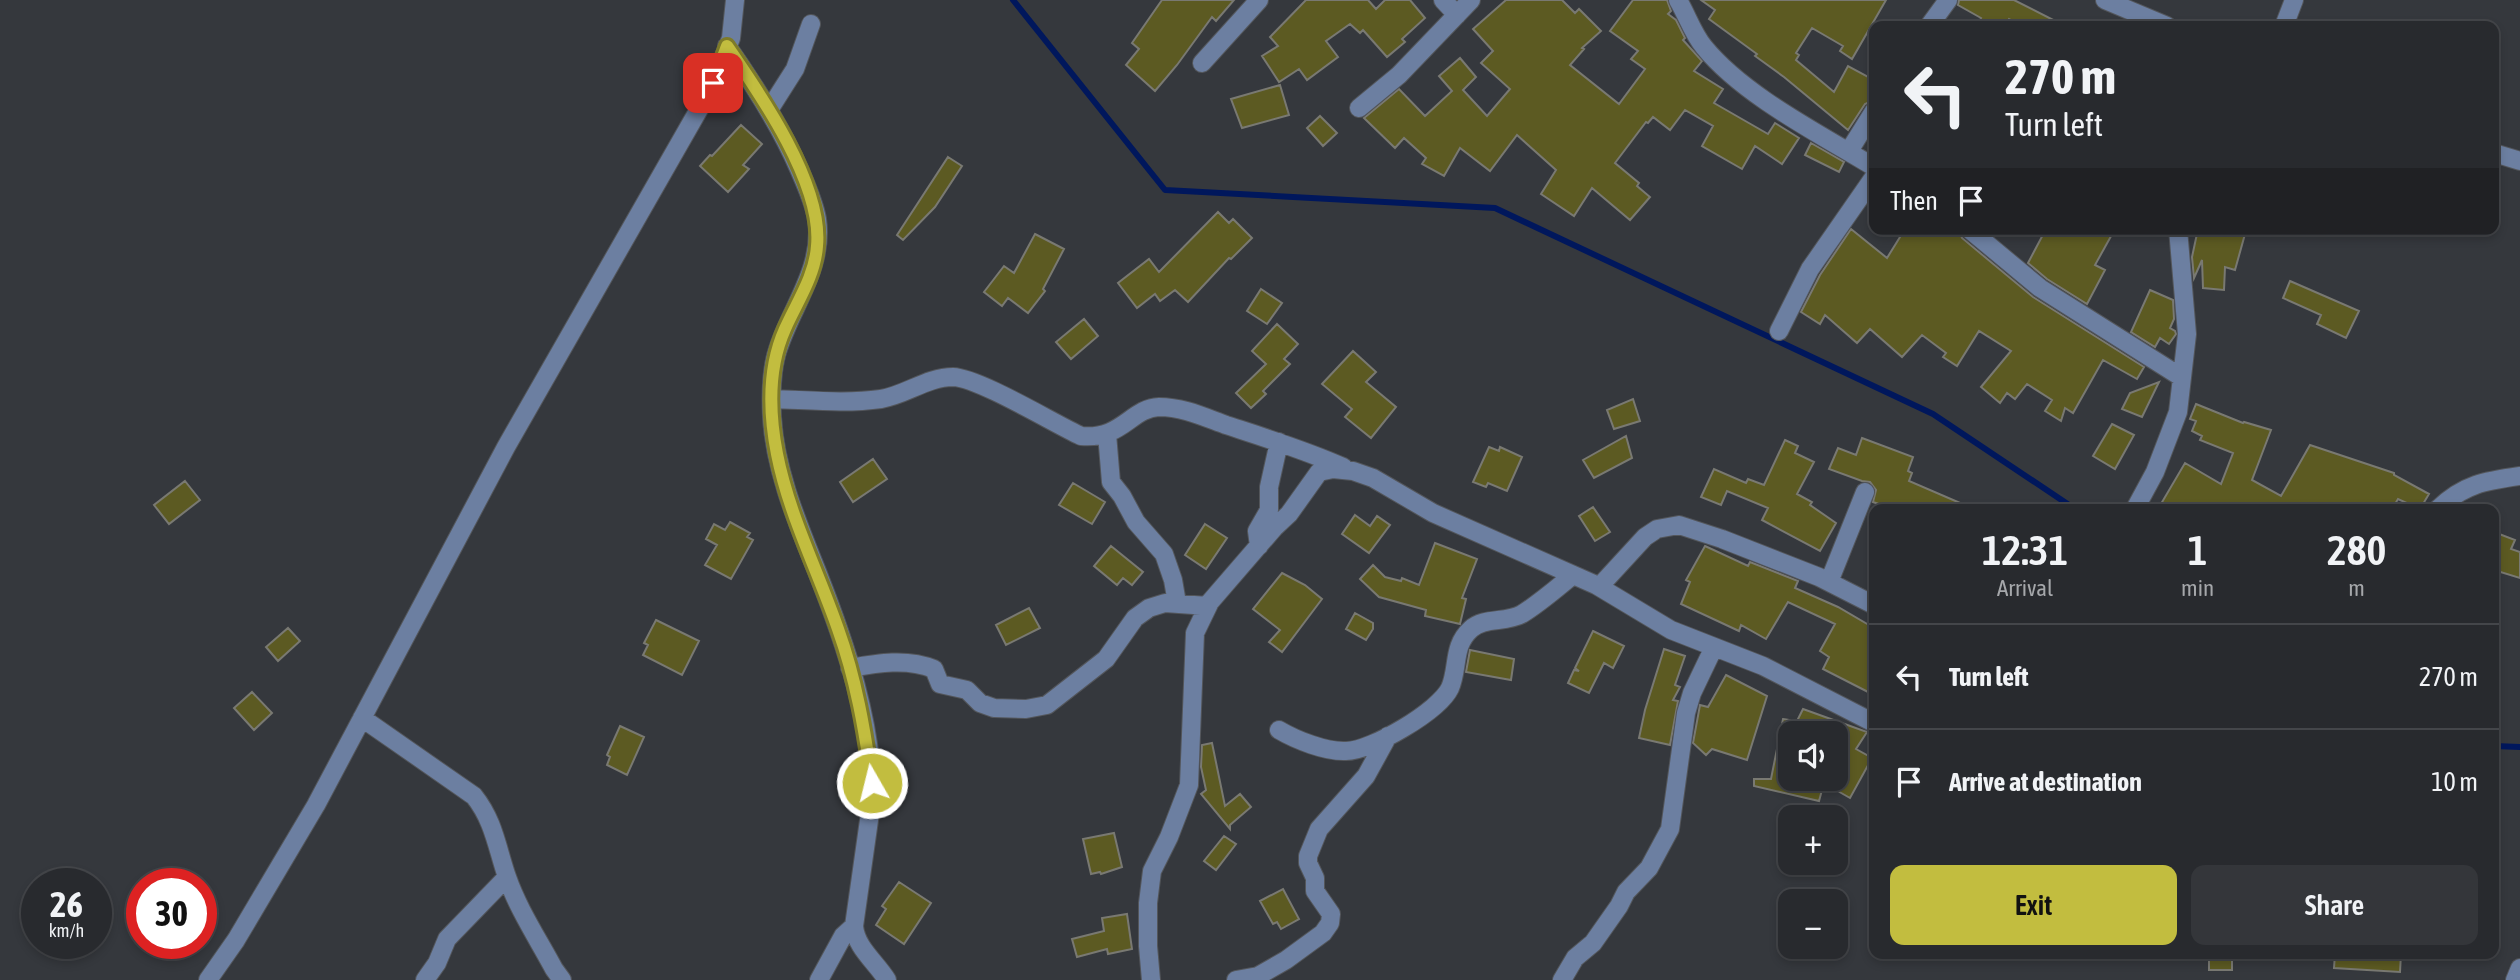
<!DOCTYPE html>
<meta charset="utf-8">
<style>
body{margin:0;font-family:"Asap Condensed",sans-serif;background:#34363a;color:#f1f3f6;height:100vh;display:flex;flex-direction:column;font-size:26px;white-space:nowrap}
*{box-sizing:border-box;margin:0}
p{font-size:23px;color:#a5a7aa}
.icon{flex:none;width:38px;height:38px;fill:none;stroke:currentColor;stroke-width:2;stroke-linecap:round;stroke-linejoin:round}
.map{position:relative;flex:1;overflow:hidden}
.panel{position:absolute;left:1869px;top:504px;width:630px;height:455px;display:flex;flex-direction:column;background:#282a2e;border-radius:14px;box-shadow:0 4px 10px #0003,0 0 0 2px #44464a}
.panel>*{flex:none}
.guide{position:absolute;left:1869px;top:21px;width:630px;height:214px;border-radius:14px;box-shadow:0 4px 10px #0003,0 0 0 2px #44464a;background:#282a2e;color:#f1f3f6;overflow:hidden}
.tools{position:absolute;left:1778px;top:721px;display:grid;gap:14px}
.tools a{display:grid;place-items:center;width:70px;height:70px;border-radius:14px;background:#282a2e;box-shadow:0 4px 10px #0003,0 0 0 2px #44464a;font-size:35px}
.speed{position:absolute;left:21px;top:868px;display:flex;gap:14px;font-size:35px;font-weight:700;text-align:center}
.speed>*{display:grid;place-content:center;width:91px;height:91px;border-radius:50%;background:#282a2e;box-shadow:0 4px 10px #0003,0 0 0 2px #44464a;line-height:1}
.speed small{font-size:18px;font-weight:400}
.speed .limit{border:10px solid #d22;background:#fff;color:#111}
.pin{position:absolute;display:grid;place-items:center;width:60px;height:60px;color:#fff;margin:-30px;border-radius:14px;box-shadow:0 4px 10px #0006}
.me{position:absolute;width:77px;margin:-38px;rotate:352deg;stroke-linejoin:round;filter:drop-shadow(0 0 5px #0008)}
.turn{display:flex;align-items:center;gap:24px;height:147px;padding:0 21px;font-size:32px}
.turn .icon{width:91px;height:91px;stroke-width:2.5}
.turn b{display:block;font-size:49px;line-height:60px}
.then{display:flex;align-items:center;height:66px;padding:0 21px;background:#0003;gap:14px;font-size:26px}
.eta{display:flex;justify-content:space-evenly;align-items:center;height:119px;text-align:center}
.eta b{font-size:42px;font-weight:600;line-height:49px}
.cta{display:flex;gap:14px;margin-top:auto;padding:14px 21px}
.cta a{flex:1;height:80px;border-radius:14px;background:#c2bd3f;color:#111;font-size:28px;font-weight:600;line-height:80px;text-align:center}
.cta a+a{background:#34363a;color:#f1f3f6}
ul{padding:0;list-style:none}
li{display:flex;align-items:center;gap:21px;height:105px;padding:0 21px;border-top:2px solid #44464a}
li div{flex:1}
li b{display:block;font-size:26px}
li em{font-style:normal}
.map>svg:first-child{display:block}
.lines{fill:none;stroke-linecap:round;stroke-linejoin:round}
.stream{stroke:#00175c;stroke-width:6}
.building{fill:#5c5a22;stroke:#797972;stroke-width:2}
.minor-casing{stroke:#53565b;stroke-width:20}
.minor{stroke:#6c7fa1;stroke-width:18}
.route-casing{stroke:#7e7b29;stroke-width:18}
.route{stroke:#c2bd3f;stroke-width:12}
</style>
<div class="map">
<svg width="2520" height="980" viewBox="0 0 2520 980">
<rect width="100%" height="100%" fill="#35383d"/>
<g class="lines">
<path class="stream" d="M1013,0L1165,190L1495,208L1933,414L2075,509
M2494,746L2520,747"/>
</g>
<path class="building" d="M1162,0H1234L1216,21L1212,17L1177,65L1155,91L1126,65L1139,49L1132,43Z
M1306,0H1368L1376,9L1385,0H1410L1425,18L1402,39L1405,42L1387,57L1363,30L1360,33L1350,24L1326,41L1338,57L1307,80L1299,69L1279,82L1262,56L1278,46L1270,37Z
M1506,0H1562L1575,13L1579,9L1601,31L1582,48L1584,49L1570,65L1619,104L1645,69L1631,59L1638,51L1610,31L1633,0H1667L1671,11L1668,14L1676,20L1685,38L1683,40L1702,61L1694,71L1723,89L1714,103L1768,134L1775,123L1799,138L1782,164L1755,146L1742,169L1702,146L1713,126L1685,110L1670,130L1653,117L1648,123L1646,122L1615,163L1639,183L1637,186L1650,197L1630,220L1592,188L1574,216L1541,194L1556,170L1517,135L1490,171L1460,148L1444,176L1422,164L1426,158L1404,138L1395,148L1364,118L1399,89L1425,116L1452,91L1439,76L1460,58L1476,77L1463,90L1487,116L1510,89L1481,63L1493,51L1473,29Z
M1701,0H1886L1852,59L1840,51L1843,46L1812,28L1796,53L1799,55L1796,60L1834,92L1848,66L1874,80V100L1865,104L1848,130L1784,77L1755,56L1757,54L1709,19L1715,10Z
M1959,0H2014L2065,26H2023L2009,19L2006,26H1976L1981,18L1958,5Z
M1280,85L1289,115L1242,128L1231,99Z
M1320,116L1337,133L1323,146L1307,128Z
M741,125L762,144L743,165L749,169L728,192L700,166L710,155L712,156Z
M1811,143L1844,162L1839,172L1805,155Z
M948,157L962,166L935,207L903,240L897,235Z
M1218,212L1229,223L1233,219L1252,238L1231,259L1229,258L1188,302L1175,290L1160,301L1155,294L1137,308L1118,283L1149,259L1159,272Z
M1851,229L1887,258L1905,229H1958L1962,238L2033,297L2144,367L2137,379L2103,360L2073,413L2065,408L2061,421L2045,411L2052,400L2027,384L2015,399L2007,393L2000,403L1981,387L2011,351L1979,331L1957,366L1943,357L1946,353L1922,335L1902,357L1870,329L1857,343L1825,315L1820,324L1801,312L1820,275Z
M2046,229H2115L2095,265L2105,270L2087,304L2047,279L2028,263Z
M2198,229H2240L2238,233L2245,234L2235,270L2225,267L2224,290L2203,288L2202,260L2194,278L2192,257Z
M1035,234L1064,249L1043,289L1045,291L1028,313L1008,298L1002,306L984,292L1004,266L1014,273Z
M2290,281L2359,311L2346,338L2317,324L2321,315L2283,298Z
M1261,289L1282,303L1267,324L1247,311Z
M2150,290L2173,300L2174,319L2170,328L2175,331L2176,334L2169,344L2160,338L2155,347L2131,332Z
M1084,319L1098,336L1071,359L1056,342Z
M1277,324L1298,344L1284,359L1290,364L1263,391L1266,394L1251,408L1236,393L1266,364L1252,351Z
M1353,351L1376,372L1366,382L1396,407L1371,438L1345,417L1352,409L1322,384Z
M2159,382L2142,417L2122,409L2130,393Z
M1633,399L1640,421L1614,429L1607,410Z
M2196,404L2243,423L2244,422L2271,430L2252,480L2281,496L2310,445L2394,473V475L2429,494L2420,509L2398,499L2392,509H2158L2185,463L2221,484L2233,453L2200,440L2202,436L2192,431L2196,421L2190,419Z
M2112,424L2134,435L2115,469L2093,456Z
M1626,436L1632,458L1594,478L1583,460Z
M1862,438L1913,457L1908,471L1912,473L1909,481L1974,509H1893L1873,502L1876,490L1870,482L1862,481L1829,469L1838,448L1856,455Z
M1785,440L1798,446L1795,453L1814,462L1797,494L1812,502L1810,505L1836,523L1820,551L1762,520L1768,508L1727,491L1721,505L1701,497L1714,469L1746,483L1748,479L1764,485Z
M1489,447L1499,451L1500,447L1522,457L1507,491L1488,483L1486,487L1473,482Z
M873,459L887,479L853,502L840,482Z
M185,481L200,500L169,524L154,505Z
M1073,483L1105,502L1092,524L1059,505Z
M1593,507L1610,532L1595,541L1579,516Z
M1355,515L1370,526L1377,516L1390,525L1369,553L1342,534Z
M730,522L750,533L747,537L753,540L731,579L705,565L717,545L706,539L714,524L725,530Z
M1205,524L1227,538L1206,569L1185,555Z
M2494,532L2515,540L2511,549L2520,552V578L2494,570Z
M1435,543L1477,559L1462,598L1466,599L1460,624L1425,616L1426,610L1379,597L1360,579L1373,565L1385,577L1401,581L1402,578L1419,585Z
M1111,546L1143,572L1132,585L1123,578L1117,585L1094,566Z
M1705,546L1748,566L1750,562L1798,581L1795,588L1838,607L1874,628V695L1823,669L1829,657L1820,651L1835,624L1788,602L1766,639L1741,625L1739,631L1681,604L1690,582L1686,580Z
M1282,573L1305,585L1322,599L1282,652L1269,642L1280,630L1253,609Z
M1029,608L1040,628L1006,645L996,625Z
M1355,613L1373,623V629L1366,640L1346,629Z
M656,620L699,641L682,675L643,655L648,645L644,643Z
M288,628L300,641L278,661L266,647Z
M1593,631L1624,646L1613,668L1604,663L1589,693L1568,683L1574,670L1579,671L1575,668Z
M1664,649L1685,656L1675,685L1680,687L1673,700L1678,701L1670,745L1639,738L1645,710Z
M1470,650L1514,659L1511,680L1466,672Z
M1726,675L1767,696L1747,760L1712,749L1706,755L1693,743L1700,705L1708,707Z
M252,692L272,713L254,730L234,708Z
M1803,709L1867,732L1856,749L1872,758L1850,798L1836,790V733H1791Z
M1783,719L1790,720V779H1825L1819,801L1754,786V779H1771Z
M620,726L644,737L627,775L607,765L610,757L607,755Z
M1212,743L1225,806L1240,794L1251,807L1230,825V829L1201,794L1206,790L1201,767L1202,745Z
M1114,833L1122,867L1101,874L1100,872L1091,874L1083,839Z
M1224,836L1236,844L1216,870L1204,861Z
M899,882L931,903L904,944L876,925L886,909L882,906Z
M1283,889L1299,919L1281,929L1277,922L1273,924L1260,901Z
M1127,914L1132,949L1108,954L1107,949L1077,957L1072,939L1104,931L1102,918Z
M2209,954H2232V970H2209Z
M2335,954H2401L2400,972L2334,968Z"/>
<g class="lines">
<g class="minor-casing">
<path id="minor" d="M1443,0L1457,15
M1678,0C1687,15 1693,34 1704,47C1744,96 1820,134 1874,167
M2105,0L2167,26
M1929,26L1948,0
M2284,26L2294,0
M727,46C755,86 780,125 799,169C806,185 814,202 817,219C824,267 792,306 778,349C771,369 771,396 772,417C775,471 798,524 818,574C845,643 873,724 872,799L854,926C856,948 876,962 887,980
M1202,63L1259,0
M1359,108L1399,75L1471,0
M769,110L795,69L811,24
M1849,151L1874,111
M2494,153L2520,161
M1969,229L2040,288L2181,377
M1779,331L1810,269L1874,177
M772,399C808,400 845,404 881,399C906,395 927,377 953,377C979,378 1053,423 1081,436C1122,440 1131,408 1159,407C1183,407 1204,417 1226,425C1266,438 1305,450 1343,467
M1107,434L1111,482L1122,496L1136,522L1164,554L1173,580L1177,603
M2135,509L2155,472L2178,412L2187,334L2178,229
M2438,509C2464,484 2485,481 2520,476
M1259,546L1257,531L1269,510V487L1279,442
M1829,582L1865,492
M1599,587L1645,537L1657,529L1679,525L1722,539L1819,577L1874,605
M850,668C878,663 907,658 934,669L940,684L967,690L980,703L994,708L1026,709L1047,705L1106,659L1135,618L1149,608L1165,603L1208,606
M362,718L474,796C494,821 497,848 507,877C518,909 538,939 554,969L562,980
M1279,730C1296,740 1326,752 1346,751C1371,751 1439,711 1450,688C1459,667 1452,646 1471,629C1484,617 1506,623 1522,614C1540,603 1557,588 1573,575
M208,980L236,940L316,805L506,447L714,83L731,38L735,0
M425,980L437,963L447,939L507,877
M819,980L843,936L854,926
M1151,980L1148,946V903L1152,871L1169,837L1189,785L1195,633L1210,602L1274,528L1289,514L1319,472L1333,469L1353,471L1373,478L1433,513L1596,585L1671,630L1763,666L1874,723
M1236,980L1258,976L1286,960L1323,933L1330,923L1331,914L1315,891V878L1308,863V856L1319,829L1366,776L1388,736
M1562,980L1575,958L1593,943L1619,906L1626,892L1649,868L1670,829L1686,713L1692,693L1714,647
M2515,980L2520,968"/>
</g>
<use href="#minor" class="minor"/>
</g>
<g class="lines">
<g class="route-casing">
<path id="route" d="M713,83L727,46C761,95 823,185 817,246C815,276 797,302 785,329C768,367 769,413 777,454C789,515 818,571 838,629C856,679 865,731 872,783"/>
</g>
<use href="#route" class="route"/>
</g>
</svg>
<div class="tools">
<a><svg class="icon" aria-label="sound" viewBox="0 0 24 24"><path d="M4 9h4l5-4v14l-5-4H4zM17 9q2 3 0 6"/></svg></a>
<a>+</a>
<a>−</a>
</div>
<div class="speed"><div>26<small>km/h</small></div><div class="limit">30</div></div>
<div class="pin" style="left:713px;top:83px;background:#d93025"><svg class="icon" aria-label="arrive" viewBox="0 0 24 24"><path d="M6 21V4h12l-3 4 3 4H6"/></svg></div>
<svg class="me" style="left:872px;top:783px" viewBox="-20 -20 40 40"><circle r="17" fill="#c2bd3f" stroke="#fff" stroke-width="3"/><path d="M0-11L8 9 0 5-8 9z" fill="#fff"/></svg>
<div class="guide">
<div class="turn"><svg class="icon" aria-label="left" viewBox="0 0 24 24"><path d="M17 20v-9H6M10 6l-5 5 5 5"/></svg><div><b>270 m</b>Turn left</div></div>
<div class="then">Then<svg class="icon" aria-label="arrive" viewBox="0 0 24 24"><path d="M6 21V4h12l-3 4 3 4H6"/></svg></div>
</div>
<section class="panel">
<div class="eta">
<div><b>12:31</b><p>Arrival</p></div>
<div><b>1</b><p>min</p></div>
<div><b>280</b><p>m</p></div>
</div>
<ul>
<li><svg class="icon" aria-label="left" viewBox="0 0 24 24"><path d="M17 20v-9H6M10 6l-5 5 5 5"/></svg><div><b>Turn left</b></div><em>270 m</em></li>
<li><svg class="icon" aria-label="arrive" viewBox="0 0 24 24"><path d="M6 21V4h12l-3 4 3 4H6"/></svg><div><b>Arrive at destination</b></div><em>10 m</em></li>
</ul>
<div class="cta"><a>Exit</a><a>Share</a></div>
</section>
</div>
